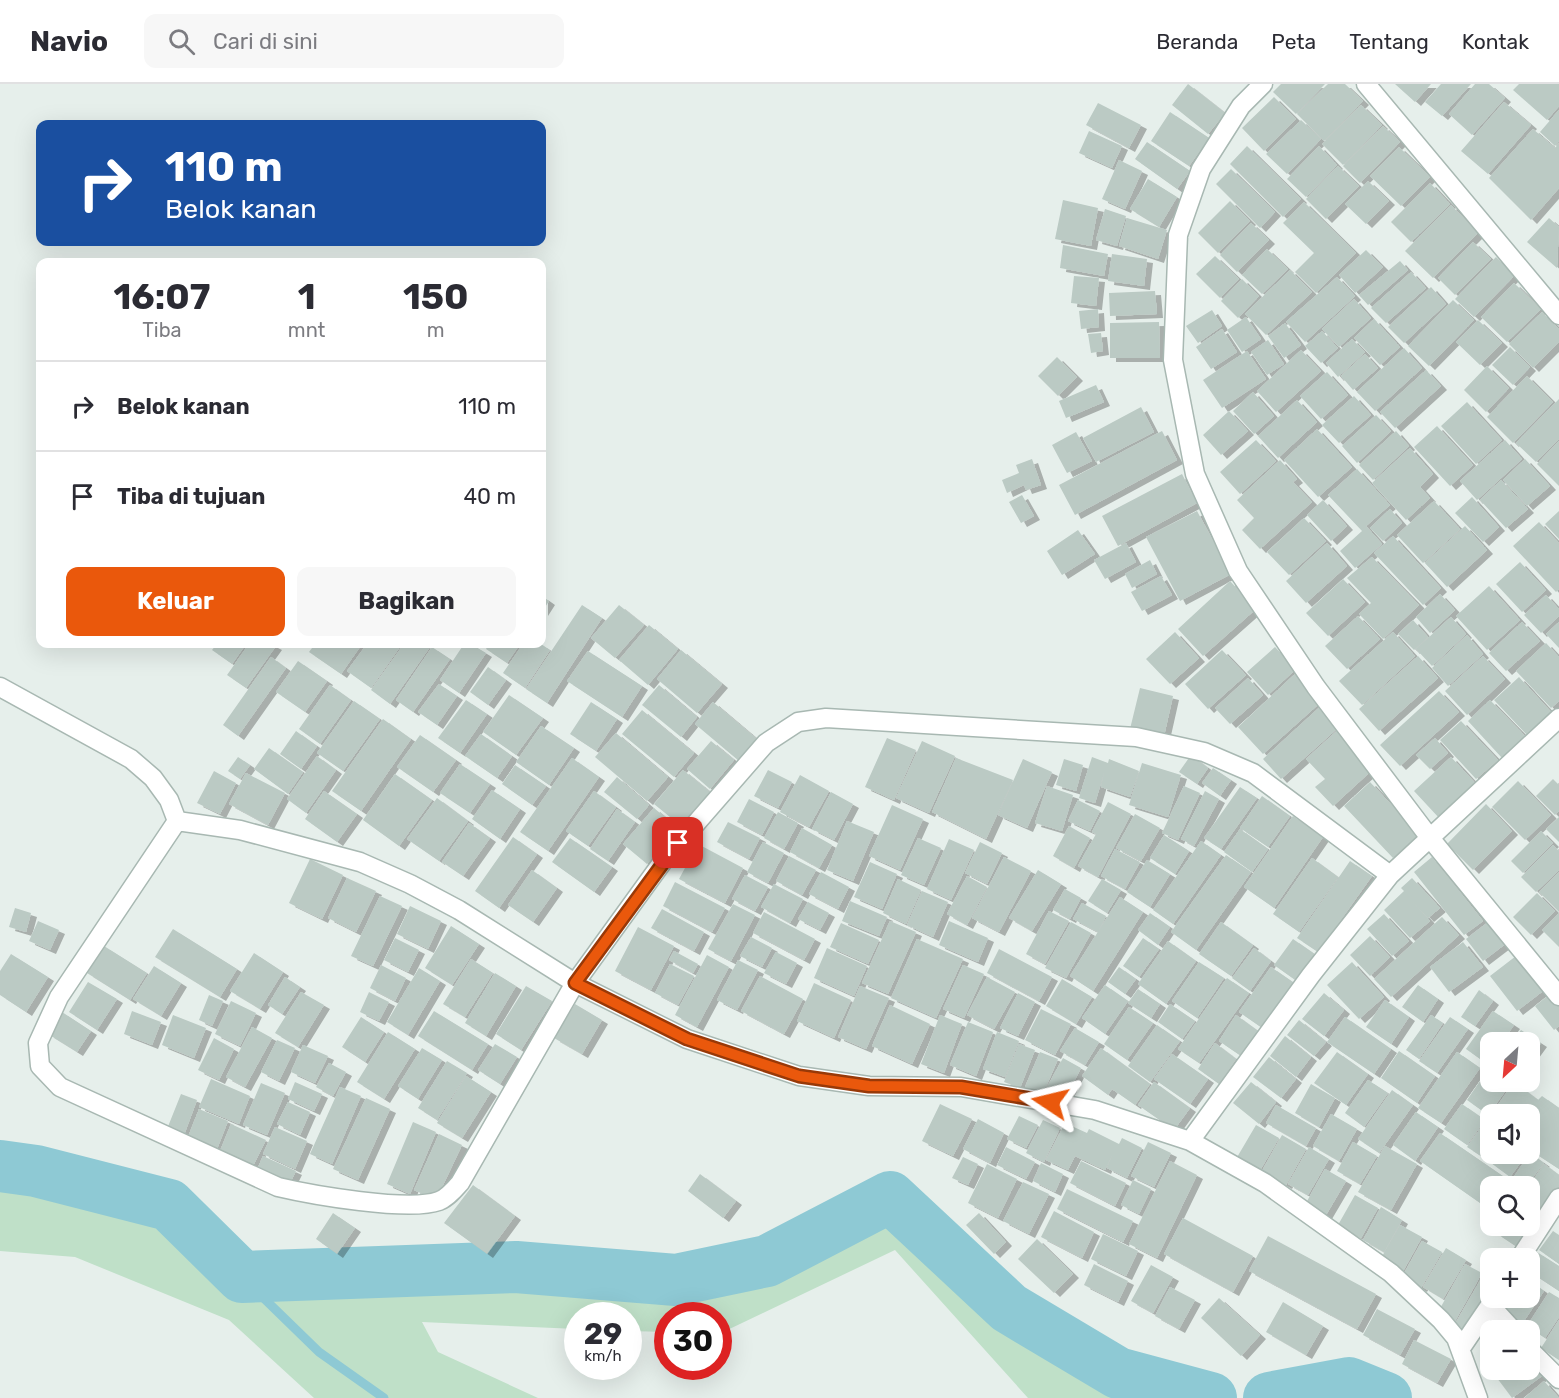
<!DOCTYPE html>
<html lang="id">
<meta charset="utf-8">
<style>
body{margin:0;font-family:Rubik,sans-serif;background:#f7f7f7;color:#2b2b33;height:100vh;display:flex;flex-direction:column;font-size:22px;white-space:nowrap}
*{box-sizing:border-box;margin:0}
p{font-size:20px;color:#7c7c81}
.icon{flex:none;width:33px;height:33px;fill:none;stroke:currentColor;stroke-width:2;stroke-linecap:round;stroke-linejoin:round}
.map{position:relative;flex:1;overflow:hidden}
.side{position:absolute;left:36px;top:174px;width:510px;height:390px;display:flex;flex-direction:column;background:#fff;border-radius:12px;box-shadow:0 6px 24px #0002}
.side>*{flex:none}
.hud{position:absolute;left:36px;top:36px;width:510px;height:126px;border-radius:12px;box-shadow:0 6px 24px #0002;background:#1a4fa0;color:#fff;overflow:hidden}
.needle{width:39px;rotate:206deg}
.buttons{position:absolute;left:1480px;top:948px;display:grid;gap:12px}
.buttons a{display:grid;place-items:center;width:60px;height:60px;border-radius:12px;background:#fff;box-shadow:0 6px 24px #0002;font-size:30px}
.speed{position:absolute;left:564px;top:1218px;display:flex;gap:12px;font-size:30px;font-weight:700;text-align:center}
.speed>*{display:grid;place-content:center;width:78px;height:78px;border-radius:50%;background:#fff;box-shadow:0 6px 24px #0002;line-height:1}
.speed small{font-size:15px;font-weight:400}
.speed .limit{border:9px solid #d22;background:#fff;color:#111}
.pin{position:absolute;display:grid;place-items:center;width:51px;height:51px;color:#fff;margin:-26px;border-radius:12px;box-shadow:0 3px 9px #0006}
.me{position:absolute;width:66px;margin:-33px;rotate:280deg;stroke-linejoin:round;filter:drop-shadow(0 0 4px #0008)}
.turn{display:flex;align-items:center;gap:21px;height:126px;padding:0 30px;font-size:27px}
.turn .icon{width:78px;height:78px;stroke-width:2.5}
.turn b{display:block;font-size:42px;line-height:51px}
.eta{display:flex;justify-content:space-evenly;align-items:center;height:102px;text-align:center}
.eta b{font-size:36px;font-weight:700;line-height:42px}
.button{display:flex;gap:12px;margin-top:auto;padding:12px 30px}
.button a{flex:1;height:69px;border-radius:12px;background:#ea580c;color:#fff;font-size:24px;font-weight:700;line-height:69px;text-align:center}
.button a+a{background:#f7f7f7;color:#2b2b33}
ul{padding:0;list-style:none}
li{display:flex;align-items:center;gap:18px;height:90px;padding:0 30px;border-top:2px solid #e1e1e2}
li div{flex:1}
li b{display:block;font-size:22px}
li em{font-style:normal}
header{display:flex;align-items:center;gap:36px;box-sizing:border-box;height:84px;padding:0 30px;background:#fff;border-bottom:2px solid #e1e1e2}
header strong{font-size:28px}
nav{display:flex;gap:33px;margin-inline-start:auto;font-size:21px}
.search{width:420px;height:54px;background:#f7f7f7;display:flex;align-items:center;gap:15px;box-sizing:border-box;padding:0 21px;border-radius:12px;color:#7c7c81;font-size:22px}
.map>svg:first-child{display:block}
.green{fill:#bfe0c8}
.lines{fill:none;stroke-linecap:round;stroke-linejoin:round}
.stream{stroke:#8ec9d4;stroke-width:9}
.river{stroke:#8ec9d4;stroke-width:52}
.building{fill:#bbcac4;filter:url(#shadow)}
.street-casing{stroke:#a8b8b2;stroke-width:21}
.street{stroke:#fff;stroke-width:18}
.route-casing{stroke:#983908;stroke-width:15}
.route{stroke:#ea580c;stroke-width:10}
</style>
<header>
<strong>Navio</strong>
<div class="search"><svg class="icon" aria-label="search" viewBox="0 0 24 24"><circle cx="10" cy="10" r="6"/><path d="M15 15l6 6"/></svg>Cari di sini</div>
<nav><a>Beranda</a><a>Peta</a><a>Tentang</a><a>Kontak</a></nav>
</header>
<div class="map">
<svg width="1559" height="1314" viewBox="0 0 1559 1314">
<defs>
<filter id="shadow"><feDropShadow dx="6" dy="4" stdDeviation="0" flood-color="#0004"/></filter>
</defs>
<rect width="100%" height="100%" fill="#e6efeb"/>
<path class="green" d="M0,1082L36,1087L169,1121L242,1193L516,1183L676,1196L767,1177L890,1113L1009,1225L1118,1289L1211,1314H1028L895,1166L719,1250L718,1232H668L667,1248L629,1247L628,1232H578L577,1245L422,1238L438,1268L538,1314H314L229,1236L75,1173L0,1167Z
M1349,1299L1347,1314H1269Z"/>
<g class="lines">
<path class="stream" d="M242,1193L319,1268L384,1314"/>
<path class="river" d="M0,1082L36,1087L169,1121L242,1193L516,1183L676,1196L767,1177L890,1113L1009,1224L1118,1289L1211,1314
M1269,1314L1349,1299L1386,1314"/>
</g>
<path class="building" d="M1188,0L1225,29L1208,50L1172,21Z
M1281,0H1325L1296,30L1273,8Z
M1328,0H1345L1363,17L1324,57L1297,30Z
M1395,0H1431L1415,18Z
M1441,0H1471L1442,32L1425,18Z
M1475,0H1489L1505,14L1472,51L1449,30Z
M1519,0H1559V22L1547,36L1513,6Z
M1274,13L1296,35L1264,67L1242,44Z
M1504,18L1531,41L1488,90L1461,67Z
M1098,19L1141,41L1129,64L1086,41Z
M1361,21L1382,41L1343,81L1322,60Z
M1559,26V57L1555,62L1540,48Z
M1170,28L1209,54L1189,82L1151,57Z
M1301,36L1321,55L1287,90L1266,70Z
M1383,42L1400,58L1360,99L1343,82Z
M1533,45L1555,64L1559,59V104L1531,136L1489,94Z
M1089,47L1122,62L1112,84L1079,69Z
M1147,58L1190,87L1177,105L1135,75Z
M1247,62L1301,115L1283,133L1230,80Z
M1319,62L1337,81L1306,113L1287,95Z
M1399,63L1430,93L1401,122L1370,92Z
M1119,76L1142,87L1125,125L1102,115Z
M1338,82L1359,102L1326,135L1306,115Z
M1231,85L1275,128L1260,144L1216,100Z
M1148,95L1177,113L1159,143L1130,125Z
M1368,97L1389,117L1366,140L1345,120Z
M1430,99L1450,120L1411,158L1391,138Z
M1063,116L1098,124L1091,162L1055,155Z
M1230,117L1250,137L1218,169L1198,149Z
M1304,118L1356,169L1316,209L1295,188L1314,169L1283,139Z
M1451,121L1478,149L1433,194L1405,167Z
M1105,125L1126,132L1117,162L1096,156Z
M1127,134L1167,146L1158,175L1119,162Z
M1549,134L1559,143L1557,184L1527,158Z
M1251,139L1269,156L1237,188L1220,171Z
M1473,158L1491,175L1455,211L1438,194Z
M1063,161L1108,170L1104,192L1060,184Z
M1267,165L1288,185L1262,210L1242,191Z
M1366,166L1383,183L1355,209L1339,191Z
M1112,170L1147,175L1144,202L1108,197Z
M1215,172L1239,195L1220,214L1196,190Z
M1496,173L1515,191L1474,233L1455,215Z
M1400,177L1408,186L1368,221L1359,211Z
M1290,186L1312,208L1266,251L1245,230Z
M1411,188L1426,204L1386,239L1371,224Z
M1074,192L1099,194L1096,222L1071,219Z
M1337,193L1355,212L1305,258L1286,238Z
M1242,195L1259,212L1238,234L1221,217Z
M1514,199L1541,225L1507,258L1481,233Z
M1431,203L1446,220L1404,259L1388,243Z
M1155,207L1157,230L1110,232L1109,209Z
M1354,215L1371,234L1339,263L1322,245Z
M1453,216L1474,236L1429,282L1408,262Z
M1098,225L1099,243L1081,245L1079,227Z
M1212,226L1222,242L1198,259L1186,242Z
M1542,228L1559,245V258L1533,284L1509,260Z
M1246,233L1261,255L1242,268L1227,246Z
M1374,235L1400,263L1380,281L1354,254Z
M1478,236L1502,259L1480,281L1456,258Z
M1159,238L1160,274H1110V239Z
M1285,239L1301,261L1284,274L1268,252Z
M1222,245L1237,268L1211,285L1196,263Z
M1322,247L1338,264L1321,279L1305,262Z
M1101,249L1103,267L1091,269L1088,250Z
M1352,255L1365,268L1338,293L1326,279Z
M1268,256L1284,280L1267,291L1251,268Z
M1510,263L1530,283L1513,301L1492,281Z
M1404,264L1422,284L1375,327L1357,308Z
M1301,266L1321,287L1276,328L1257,307Z
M1247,267L1266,295L1222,324L1203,296Z
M1365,270L1378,284L1353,306L1341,292Z
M1057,273L1077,293L1058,312L1038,292Z
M1487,282L1509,304L1486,328L1464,306Z
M1426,286L1441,302L1395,344L1380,328Z
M1327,288L1348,311L1321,335L1300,312Z
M1527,292L1553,318L1513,359L1487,333Z
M1096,301L1104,318L1066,334L1059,317Z
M1253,308L1274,332L1254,350L1233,327Z
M1354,312L1371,331L1339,359L1322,341Z
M1559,315V355L1536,378L1516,359Z
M1297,316L1317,338L1278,374L1258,352Z
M1467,318L1502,356L1476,380L1441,342Z
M1141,323L1154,348L1096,378L1083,354Z
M1229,327L1248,347L1221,371L1203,351Z
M1376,331L1391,347L1357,379L1342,362Z
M1437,342L1473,381L1450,402L1414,363Z
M1317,345L1352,383L1318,413L1284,376Z
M1162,347L1177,376L1075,431L1059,401Z
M1396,347L1409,362L1373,396L1359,381Z
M1076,348L1092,377L1067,389L1052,361Z
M1256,356L1276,377L1240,410L1220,388Z
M1505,356L1522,375L1477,416L1460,397Z
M1559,357V402L1537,380Z
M1410,364L1433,390L1420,403L1430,414L1406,436L1372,399Z
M1032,375L1041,401L1026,406L1024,401L1007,409L1002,396L1019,389L1016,381Z
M1525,375L1550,402L1527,422L1503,396Z
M1280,376L1297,395L1293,398L1312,418L1260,465L1242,446L1254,434L1237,416Z
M1357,385L1390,421L1366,442L1382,460L1355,484L1340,467L1362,447L1328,411Z
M1182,390L1197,419L1118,462L1102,432Z
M1501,396L1528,425L1506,444L1480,416Z
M1022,411L1034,432L1021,439L1009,418Z
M1472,413L1499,443L1483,458L1455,429Z
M1323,416L1347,442L1331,457L1307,431Z
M1434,417L1460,445L1423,479L1397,451Z
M1390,425L1402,439L1383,457L1370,444Z
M1197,427L1231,490L1180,517L1146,453Z
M1559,427V455L1545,440Z
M1304,434L1326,457L1289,491L1267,468Z
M1539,438L1559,459V505L1556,508L1513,462Z
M1465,442L1487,466L1447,503L1425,479Z
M1078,446L1095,470L1062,491L1047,467Z
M1393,452L1441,504L1423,521L1374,469Z
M1126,459L1136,478L1105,495L1094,476Z
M1327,459L1347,482L1306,519L1286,497Z
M1372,473L1419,521L1383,555L1359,530L1371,519L1347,494Z
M1150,476L1157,490L1132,504L1125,490Z
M1520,478L1546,506L1522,528L1496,500Z
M1161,492L1172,511L1142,527L1131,508Z
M1343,495L1365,518L1328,552L1306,529Z
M1230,497L1256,525L1203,572L1178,545Z
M1489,502L1520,536L1487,566L1456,532Z
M1440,510L1455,526L1430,549L1416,533Z
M1546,511L1559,525V532L1541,549L1524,531Z
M542,512L549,517L542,528Z
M582,521L602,534L547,619L526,605Z
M619,521L644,541L615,574L591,554Z
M1358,532L1380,555L1347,585L1325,562Z
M1451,533L1466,550L1432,582L1416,565Z
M1413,536L1428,553L1414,566L1398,550Z
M1522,538L1540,557L1506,587L1489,569Z
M1559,538V564L1546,550Z
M649,541L678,565L648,601L619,576Z
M1175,548L1199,574L1170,600L1146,575Z
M1393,548L1415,572L1362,621L1339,597Z
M1467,551L1483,570L1448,602L1432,584Z
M1546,559L1559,573V617L1551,624L1516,587Z
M217,560H246L232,580L212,566Z
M249,560H272L276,562L246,604L227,591Z
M315,560H362L341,590L309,568Z
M367,560H402L371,604L347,587Z
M404,560H424L430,563L390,620L371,606Z
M464,560H471L486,569L459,609L440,596Z
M489,560H520L507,579L486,565Z
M523,560H541L550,566L525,604L503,589Z
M432,563L450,575L413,628L396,616Z
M1275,563L1296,585L1268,611L1247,588Z
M681,566L722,600L697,629L657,595Z
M1222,566L1246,591L1208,625L1185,600Z
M588,567L642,602L622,633L567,597Z
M1418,572L1438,594L1379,647L1359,625Z
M1483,572L1505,595L1467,631L1445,607Z
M271,573L286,584L238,652L223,641Z
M298,577L327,597L305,628L276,608Z
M488,583L506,596L488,621L470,608Z
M1295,590L1321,618L1263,670L1238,643Z
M1519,593L1552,629L1527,651L1494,616Z
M1248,594L1263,611L1230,640L1215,624Z
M439,600L457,612L437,641L418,628Z
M330,601L351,616L320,660L299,645Z
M659,601L697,633L681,653L642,621Z
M1140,604L1173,612L1164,652L1130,645Z
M1439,607L1459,628L1400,682L1380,661Z
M509,611L543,634L516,671L483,648Z
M466,616L487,630L460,669L438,654Z
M1490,616L1525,652L1502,674L1468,637Z
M354,617L380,635L343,687L317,669Z
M591,618L617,635L596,667L570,650Z
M713,618L758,656L739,677L695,640Z
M1321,622L1340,642L1281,695L1263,675Z
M642,626L694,669L674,693L622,650Z
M383,635L411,655L361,727L332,707Z
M1461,637L1498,676L1476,695L1440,656Z
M541,642L574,664L549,701L516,678Z
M1339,645L1357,665L1353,669L1370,688L1333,722L1315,703L1325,695L1306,675Z
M296,647L317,662L301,685L280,670Z
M616,649L668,693L647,717L595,673Z
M481,650L512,672L497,694L465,672Z
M420,651L456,676L433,708L397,683Z
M887,654L916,666L894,716L865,703Z
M1435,654L1448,669L1430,685L1416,671Z
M711,657L734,676L710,705L687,685Z
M922,657L955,672L929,729L896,714Z
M269,664L303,688L288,710L254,685Z
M1191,671L1208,684L1197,700L1179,688Z
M317,672L336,686L306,729L287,715Z
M238,673L250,681L240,695L228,687Z
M1092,673L1108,679L1109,675L1139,687L1130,713L1101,703L1104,689L1095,719L1079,714Z
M1451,673L1477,701L1440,735L1414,707Z
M572,674L599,693L548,767L520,748Z
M956,674L1013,696L986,755L932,728Z
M1023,675L1052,688L1027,744L998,731Z
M1064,675L1083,681L1076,707L1056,701Z
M1142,679L1181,691L1168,733L1129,721Z
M460,680L490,700L470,729L440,709Z
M515,681L546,702L532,721L502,700Z
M1213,684L1231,696L1220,712L1202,699Z
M683,686L710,708L681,742L654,720Z
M768,686L792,698L778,724L754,712Z
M214,687L236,699L220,730L197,719Z
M246,689L285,709L268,741L229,720Z
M395,690L432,716L399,762L363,736Z
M800,691L829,707L809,743L780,728Z
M617,693L649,721L637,735L604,708Z
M1553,695L1559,701V727L1555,731L1536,712Z
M1518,697L1551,731L1525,756L1492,723Z
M1370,698L1419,750L1393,774L1344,722Z
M1047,702L1073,711L1062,747L1035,739Z
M1184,702L1200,709L1178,756L1162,749Z
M1240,703L1257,714L1221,765L1204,754Z
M492,706L520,725L500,755L472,735Z
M324,707L357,730L337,758L305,735Z
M594,707L616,723L588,762L566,747Z
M1205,707L1219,715L1194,762L1181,755Z
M831,708L853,720L834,756L812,745Z
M1262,712L1290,732L1268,763L1240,744Z
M437,714L468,737L439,777L407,755Z
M749,715L774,728L762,751L737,738Z
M1078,716L1100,727L1090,747L1068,737Z
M1108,718L1131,730L1098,793L1078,782L1096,750L1092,748Z
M1486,720L1512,747L1473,786L1447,760Z
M892,721L923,735L900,786L869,772Z
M654,724L678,744L647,780L623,760Z
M617,725L635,738L608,777L590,765Z
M778,728L798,739L784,765L764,754Z
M1135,730L1160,744L1141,777L1116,764Z
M1293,732L1323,753L1274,824L1244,803Z
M1559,733V758L1546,745Z
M847,737L874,748L853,797L827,786Z
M728,738L760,754L749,775L717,758Z
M469,739L490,754L463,792L442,778Z
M1069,742L1090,754L1074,784L1053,772Z
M802,744L832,761L819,784L790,768Z
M1240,745L1268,765L1252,788L1224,768Z
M1541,747L1553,759L1523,789L1511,777Z
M1164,751L1189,767L1175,790L1150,774Z
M513,753L537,770L499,824L475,807Z
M570,754L612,783L594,808L552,778Z
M918,754L941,764L924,801L901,791Z
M949,755L974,766L951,816L927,805Z
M1201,757L1221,771L1173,840L1153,826Z
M763,758L784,769L768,799L747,788Z
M980,758L1002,769L987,800L965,789Z
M698,760L743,784L725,819L679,795Z
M1553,761L1559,767V786L1536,808L1521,793Z
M1115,765L1140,778L1125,805L1101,792Z
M1226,771L1251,788L1196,866L1171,848Z
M789,772L816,786L802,811L776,797Z
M1004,773L1031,787L999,848L972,834Z
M1432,773L1483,837L1464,851L1414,788Z
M1312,774L1338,793L1299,848L1273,830Z
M310,775L343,791L322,835L289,819Z
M1147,776L1170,790L1150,823L1127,808Z
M1350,777L1372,792L1318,868L1297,854Z
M870,778L897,790L882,825L854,813Z
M532,786L557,804L533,838L508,821Z
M1038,786L1061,800L1032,847L1009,834Z
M821,788L849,803L838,825L809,810Z
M1559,788V828L1539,808Z
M745,791L768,803L755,827L732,815Z
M967,792L987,803L967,841L947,830Z
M347,794L376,807L356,848L328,834Z
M1412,794L1440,824L1428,834L1410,815L1430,837L1410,854L1384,826L1404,807L1401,804Z
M898,795L921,806L906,840L883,829Z
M1102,795L1121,806L1107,829L1088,817Z
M675,798L725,824L712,848L663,822Z
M774,800L803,815L790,839L761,823Z
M1065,805L1081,814L1070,835L1053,826Z
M922,807L948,818L933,853L907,841Z
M1537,809L1555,827L1531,851L1513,833Z
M380,812L402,822L373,882L351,872Z
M1120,813L1143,828L1093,907L1070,892Z
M850,817L887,833L879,852L842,837Z
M808,818L829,829L820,846L798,835Z
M1082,819L1106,832L1098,848L1073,835Z
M733,820L755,831L731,877L708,865Z
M410,822L441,837L428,865L397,850Z
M15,824L31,829L26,848L9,843Z
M662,825L704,848L694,867L651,844Z
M1049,827L1069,837L1045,880L1026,870Z
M764,828L815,855L804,876L753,849Z
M1150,829L1170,843L1158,861L1138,846Z
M1559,829V863L1542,846Z
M1384,830L1409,857L1392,872L1367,845Z
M1442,833L1459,851L1391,913L1374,895Z
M38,837L59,846L50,866L29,857Z
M890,837L916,848L888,910L862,899Z
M949,837L988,854L978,878L939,861Z
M1071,838L1091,849L1066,894L1045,884Z
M1221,838L1253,861L1231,892L1199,870Z
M841,839L879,856L868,880L830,863Z
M1487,839L1504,861L1483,877L1466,855Z
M451,842L479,860L452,901L425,884Z
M638,843L674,862L651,906L615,887Z
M173,845L237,885L220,913L155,873Z
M1370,852L1390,873L1370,892L1350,871Z
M751,853L772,864L762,883L740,872Z
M395,854L419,866L408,888L384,876Z
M1143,854L1159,865L1139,893L1123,882Z
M917,855L963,875L936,934L891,914Z
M1293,855L1316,871L1298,898L1274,881Z
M1168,857L1196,877L1166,920L1138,900Z
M1463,858L1483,883L1449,908L1430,883Z
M104,862L147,889L130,916L87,889Z
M827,864L867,882L854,912L814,894Z
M1254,864L1271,877L1250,907L1232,894Z
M999,865L1052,893L1039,917L987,889Z
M674,867L698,880L693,889L669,876Z
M776,868L797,879L786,900L764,889Z
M254,869L283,888L260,925L230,907Z
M11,870L48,893L26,928L0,911V887Z
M707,871L729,883L697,943L675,931Z
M1516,872L1543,907L1517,927L1490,892Z
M471,875L493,889L465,933L443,920Z
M738,876L758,886L737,926L717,916Z
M1199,878L1224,894L1197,934L1172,917Z
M1352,878L1384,913L1359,935L1327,901Z
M670,880L694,892L678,921L655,909Z
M381,881L406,894L395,917L370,904Z
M963,881L984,890L964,934L943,925Z
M154,882L181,899L161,932L133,915Z
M1119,883L1136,895L1125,910L1108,898Z
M1271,883L1297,901L1265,946L1239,928Z
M419,884L440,897L408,951L387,938Z
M495,889L516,902L486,952L465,939Z
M760,892L803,915L784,950L741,927Z
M285,893L300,903L282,930L268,921Z
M987,893L1015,908L994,945L967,931Z
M1227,894L1249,909L1199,979L1178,965Z
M1062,895L1092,913L1076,940L1046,922Z
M88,898L117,915L97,946L69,928Z
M814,899L851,916L834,954L797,937Z
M1105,901L1128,917L1105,950L1082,934Z
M1418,901L1438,915L1423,938L1402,923Z
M526,902L552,917L521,966L496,950Z
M860,902L889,914L866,965L838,953Z
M1138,905L1160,920L1151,934L1128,919Z
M1479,906L1493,917L1475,942L1461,933Z
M301,908L324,921L298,963L275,949Z
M369,908L389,918L379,937L360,928Z
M1018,909L1035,918L1018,952L1000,944Z
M1324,909L1344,926L1324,952L1302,935Z
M1550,910L1559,922V942L1554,946L1535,922Z
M209,911L223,917L212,942L199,936Z
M1385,916L1409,933L1391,960L1366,943Z
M231,917L256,929L240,962L215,950Z
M575,920L602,936L582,970L554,954Z
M1170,920L1195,937L1182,955L1158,938Z
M890,921L930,940L912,980L872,962Z
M1129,923L1153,939L1127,976L1104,960Z
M1041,925L1071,940L1055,971L1025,956Z
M132,927L161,938L152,961L124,950Z
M434,927L488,960L472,986L418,952Z
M1493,927L1514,941L1502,958H1491V974L1487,980L1466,965Z
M62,928L91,947L77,968L48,950Z
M173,931L206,944L194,974L162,961Z
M940,931L962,940L944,989L921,980Z
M1236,931L1258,947L1241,972L1219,957Z
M1431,931L1443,939L1419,975L1406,966Z
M361,933L384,948L365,978L342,963Z
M1345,933L1391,965L1374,990L1327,958Z
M1450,933L1468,945L1437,989L1419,977Z
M1299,936L1326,958L1314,972L1287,951Z
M968,938L993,948L976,992L950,981Z
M1157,941L1180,957L1150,998L1128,982Z
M252,943L272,954L245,1003L226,993Z
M1075,944L1099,958L1085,981L1060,967Z
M1521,946L1541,959L1530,974V958H1512Z
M388,948L415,965L384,1015L357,998Z
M997,948L1019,957L1005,993L983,985Z
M1285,952L1311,973L1296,993L1270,972Z
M214,954L234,965L219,996L198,986Z
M277,956L295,964L279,997L261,988Z
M1215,959L1236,975L1219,1000L1198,985Z
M495,960L517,973L500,1000L478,986Z
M1019,960L1035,966L1020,1004L1004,998Z
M303,961L328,972L315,999L291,988Z
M422,964L442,976L418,1015L398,1002Z
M1101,964L1150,1000L1135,1021L1112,1005L1108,1011L1082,992Z
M1399,967L1435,992L1417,1019L1381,994Z
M1040,968L1058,975L1043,1010L1025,1003Z
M1337,968L1368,990L1346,1021L1314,999Z
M1457,968L1480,984L1441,1039L1418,1024Z
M1172,970L1208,995L1190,1020L1154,995Z
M1269,973L1296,995L1281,1014L1253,993Z
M1063,974L1081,984L1065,1015L1046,1005Z
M447,977L467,989L437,1036L418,1024Z
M329,979L346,988L333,1012L316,1003Z
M1491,981V998H1512L1488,1031L1467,1016Z
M466,992L491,1008L462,1054L437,1039Z
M211,995L250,1012L239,1040L199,1023Z
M1368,996L1388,1009L1364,1043L1345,1029Z
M295,998L322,1010L314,1027L288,1015Z
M1154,998L1190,1024L1174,1046L1138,1021Z
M1251,998L1276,1018L1259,1040L1233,1019Z
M1514,998L1538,1016L1542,1012L1559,1024V1085L1530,1066V1030H1491V1037L1488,1035Z
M261,999L285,1009L267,1051L243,1041Z
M1311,1000L1335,1014L1319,1043L1295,1029Z
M340,1003L361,1012L332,1080L310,1070Z
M1392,1006L1413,1021L1379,1069L1358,1055Z
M181,1010L197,1016L184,1051L167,1045Z
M366,1014L390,1025L358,1096L333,1085Z
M288,1018L310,1028L300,1051L277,1040Z
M940,1020L972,1035L953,1072L922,1057Z
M1462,1020L1485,1036L1467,1061L1444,1045Z
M1276,1021L1316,1044L1306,1062L1266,1039Z
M199,1025L228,1037L217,1065L188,1053Z
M1416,1028L1438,1043L1415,1077L1393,1061Z
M1331,1030L1357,1045L1339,1077L1313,1062Z
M1019,1032L1038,1041L1026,1064L1007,1055Z
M978,1035L1004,1049L990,1079L963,1065Z
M1043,1036L1060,1044L1044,1078L1026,1069Z
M413,1038L436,1048L410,1110L387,1100Z
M1485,1038L1491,1042V1070H1496L1490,1078L1467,1063Z
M1065,1039L1087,1049L1089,1045L1119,1060L1122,1054L1142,1064L1127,1094L1107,1084L1113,1069L1105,1086L1075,1072L1068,1086L1046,1076Z
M231,1040L266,1056L253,1082L220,1067Z
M1256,1041L1279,1054L1259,1088L1236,1075Z
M275,1043L307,1057L295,1085L263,1070Z
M1440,1049L1510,1097L1507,1102H1491L1490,1126L1420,1077Z
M439,1050L462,1061L436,1116L414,1106Z
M1282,1051L1306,1065L1286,1101L1262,1087Z
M1148,1058L1171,1069L1154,1103L1131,1092Z
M1353,1058L1377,1072L1360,1100L1337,1087Z
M1385,1062L1417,1080L1391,1126L1358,1108Z
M1006,1063L1035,1078L1026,1095L997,1081Z
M1309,1063L1329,1075L1308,1111L1288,1100Z
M1530,1069L1544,1079L1526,1102L1513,1094Z
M1498,1070H1527L1510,1093L1491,1079Z
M263,1072L296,1087L289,1101L256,1088Z
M963,1073L978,1080L968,1101L952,1094Z
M1081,1077L1126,1099L1115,1122L1070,1099Z
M1170,1077L1197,1091L1157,1174L1129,1160Z
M1041,1079L1063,1090L1055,1108L1033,1097Z
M987,1080L1017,1095L998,1134L968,1119Z
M1544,1080L1559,1091V1102L1517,1163L1496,1149L1501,1142H1530L1529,1102Z
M1325,1085L1346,1097L1326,1131L1306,1119Z
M700,1090L736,1117L723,1134L688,1107Z
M1133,1096L1151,1105L1139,1130L1121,1121Z
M1023,1098L1049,1110L1029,1150L1003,1137Z
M473,1101L515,1132L487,1170L444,1139Z
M1067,1105L1133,1137L1123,1158L1057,1125Z
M1355,1111L1378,1124L1361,1154L1338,1141Z
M1381,1123L1402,1136L1384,1168L1363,1156Z
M1054,1127L1094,1148L1082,1174L1041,1153Z
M333,1129L355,1144L337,1170L316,1155Z
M979,1129L1006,1158L994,1170L966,1141Z
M1183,1134L1253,1172L1233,1208L1164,1170Z
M1400,1141L1422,1153L1402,1189L1380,1176Z
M1553,1147L1559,1151V1180L1539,1166Z
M1103,1150L1138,1167L1126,1192L1091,1175Z
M1268,1152L1376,1210L1357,1245L1249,1187Z
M1037,1155L1073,1190L1054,1209L1018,1175Z
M1422,1157L1442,1168L1421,1204L1402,1193Z
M1446,1164L1466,1176L1443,1215L1423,1203Z
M1537,1168L1559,1182V1207L1530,1188V1179Z
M1094,1180L1128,1197L1118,1218L1084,1201Z
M1465,1180L1482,1189L1455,1237L1438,1228Z
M1151,1181L1173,1193L1153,1229L1131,1217Z
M1481,1195L1491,1201V1211L1470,1249L1455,1240Z
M1530,1197L1544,1207L1522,1240L1504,1228L1513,1214H1530Z
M1170,1203L1195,1216L1179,1245L1155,1232Z
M1549,1208L1559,1214V1233L1545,1254L1527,1242Z
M1219,1214L1260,1251L1241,1272L1201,1234Z
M1283,1218L1323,1242L1306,1271L1266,1248Z
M1377,1225L1415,1245L1400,1271L1363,1251Z
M1559,1236V1276L1541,1264Z
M1414,1256L1451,1275L1437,1299L1402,1280Z
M1530,1276L1542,1292L1512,1314L1497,1294L1507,1286H1530Z
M1544,1297L1559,1314H1524Z"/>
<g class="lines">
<g class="street-casing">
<path id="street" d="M1263,0L1241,22L1201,85L1178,151L1173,276L1195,390L1238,487L1316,603L1430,754L1559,912
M1366,0L1559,231
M0,603L131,675L153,694L169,716L177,737
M1190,1057L1095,1026L961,1003L869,1002L799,992L687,955L575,899L459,826L410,800L360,778L240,746L177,737L59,913L38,959L40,982L60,1003L278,1103C312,1111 409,1128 439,1117C447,1114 454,1106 460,1099L575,899L664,776L766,659L798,638L826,634L1136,653L1204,668L1253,689L1390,791
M1520,1174L1559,1114
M1490,1221L1513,1246
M1461,1264L1495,1214
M1530,1266L1559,1295
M1478,1314L1456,1254L1441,1236L1391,1189L1265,1099L1190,1057L1311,891L1390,791L1559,634"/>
</g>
<use href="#street" class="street"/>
</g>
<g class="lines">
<g class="route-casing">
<path id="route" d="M678,759L575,899L687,955L799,992L869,1002L961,1003L1050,1018"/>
</g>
<use href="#route" class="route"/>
</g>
</svg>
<div class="buttons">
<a><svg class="needle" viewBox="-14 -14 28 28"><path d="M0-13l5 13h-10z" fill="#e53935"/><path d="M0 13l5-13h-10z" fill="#7c7c81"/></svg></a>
<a><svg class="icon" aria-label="sound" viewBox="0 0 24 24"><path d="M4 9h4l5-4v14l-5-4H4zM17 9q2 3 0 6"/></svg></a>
<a><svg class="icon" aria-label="search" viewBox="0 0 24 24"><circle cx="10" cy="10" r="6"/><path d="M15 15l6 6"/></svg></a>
<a>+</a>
<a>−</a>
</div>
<div class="speed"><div>29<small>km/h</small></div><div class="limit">30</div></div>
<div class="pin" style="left:678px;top:759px;background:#d93025"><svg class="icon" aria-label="arrive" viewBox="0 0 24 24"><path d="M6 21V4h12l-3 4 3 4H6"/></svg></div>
<svg class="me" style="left:1050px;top:1018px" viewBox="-20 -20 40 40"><path d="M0-17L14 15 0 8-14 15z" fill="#ea580c" stroke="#fff" stroke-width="4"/></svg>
<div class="hud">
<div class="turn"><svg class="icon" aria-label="right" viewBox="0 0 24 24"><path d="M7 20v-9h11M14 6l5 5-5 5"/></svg><div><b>110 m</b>Belok kanan</div></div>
</div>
<section class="side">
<div class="eta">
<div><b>16:07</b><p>Tiba</p></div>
<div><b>1</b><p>mnt</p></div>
<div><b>150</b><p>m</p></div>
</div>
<ul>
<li><svg class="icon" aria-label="right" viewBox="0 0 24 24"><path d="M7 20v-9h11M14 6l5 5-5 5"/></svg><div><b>Belok kanan</b></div><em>110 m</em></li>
<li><svg class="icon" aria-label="arrive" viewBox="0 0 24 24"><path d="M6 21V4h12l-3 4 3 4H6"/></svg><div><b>Tiba di tujuan</b></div><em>40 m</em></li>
</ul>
<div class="button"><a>Keluar</a><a>Bagikan</a></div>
</section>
</div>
